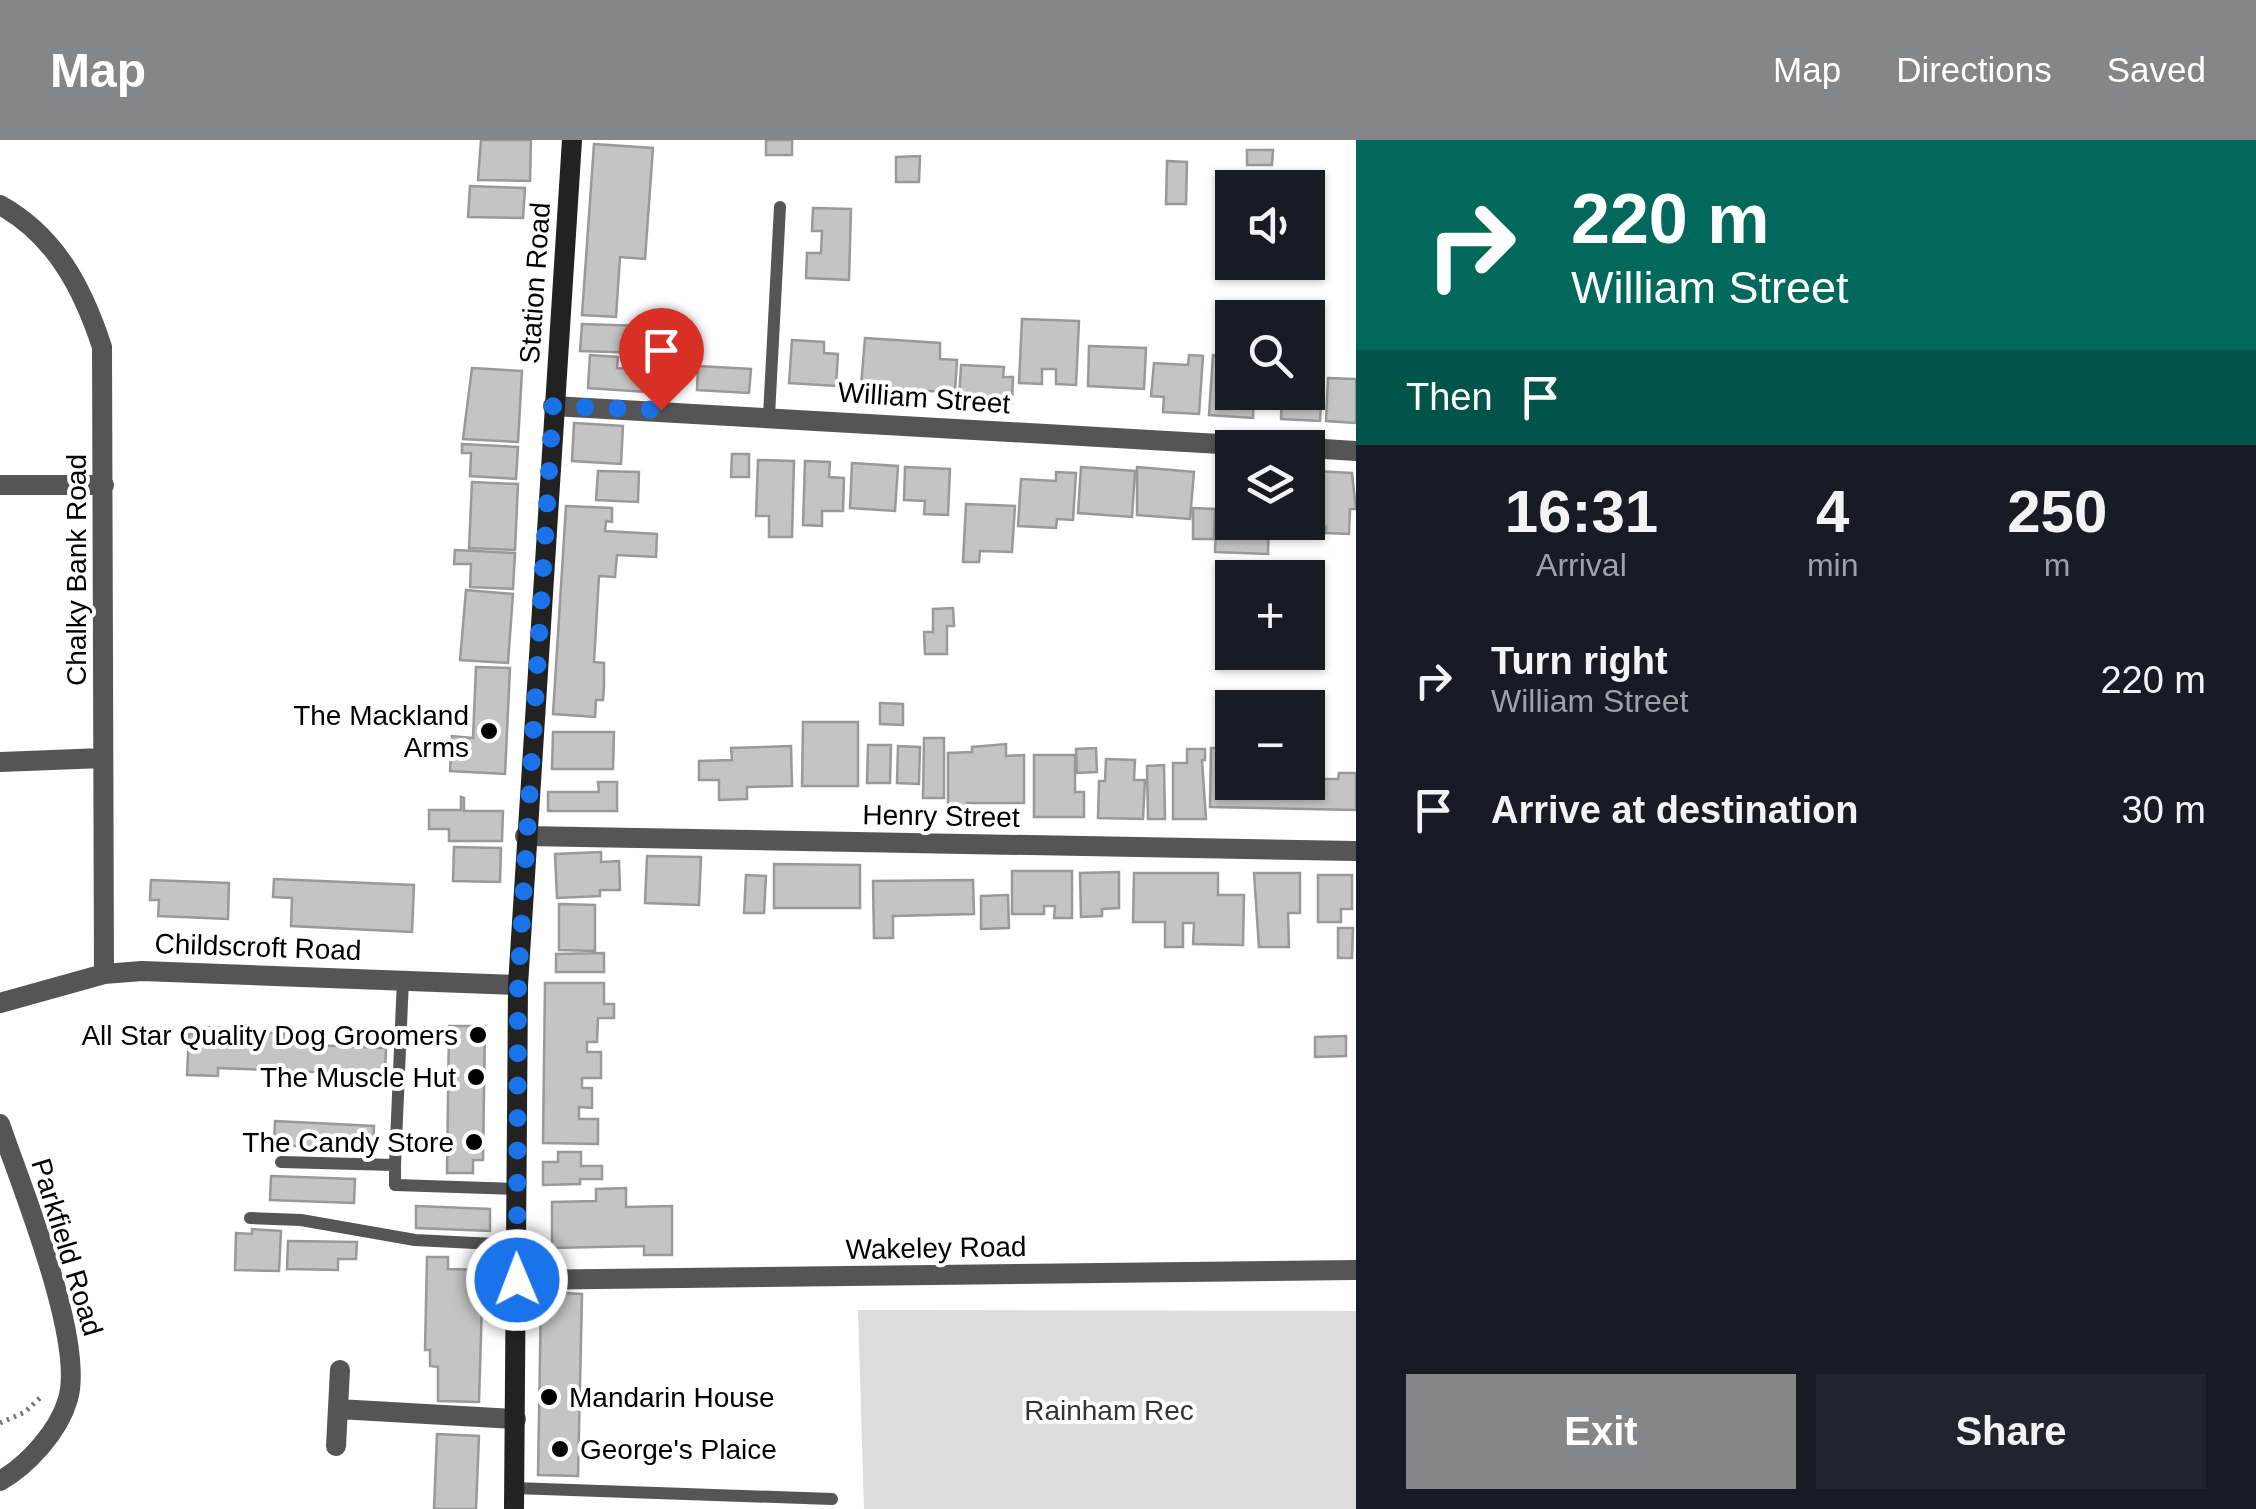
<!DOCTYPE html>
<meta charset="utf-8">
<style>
body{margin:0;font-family:Helvetica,sans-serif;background:#20242c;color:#f1f3f6;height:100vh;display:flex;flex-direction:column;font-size:38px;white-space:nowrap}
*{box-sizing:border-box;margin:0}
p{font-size:32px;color:#9ea1a6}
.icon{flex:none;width:55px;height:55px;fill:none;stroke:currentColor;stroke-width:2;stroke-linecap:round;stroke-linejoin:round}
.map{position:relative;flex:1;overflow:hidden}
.drawer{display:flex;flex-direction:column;background:#171b24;width:900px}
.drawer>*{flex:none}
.banner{background:#00695c;color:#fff;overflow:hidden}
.tools{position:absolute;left:1215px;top:30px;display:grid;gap:20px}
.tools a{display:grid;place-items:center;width:110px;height:110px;border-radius:0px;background:#171b24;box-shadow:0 2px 8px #0004;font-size:50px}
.pin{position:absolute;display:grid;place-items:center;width:85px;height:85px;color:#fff;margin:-102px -42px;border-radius:50% 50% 50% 0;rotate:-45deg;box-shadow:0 0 10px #0007}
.pin .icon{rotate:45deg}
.me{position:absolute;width:110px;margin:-55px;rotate:359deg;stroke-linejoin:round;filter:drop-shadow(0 0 8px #0008)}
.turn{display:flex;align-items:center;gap:35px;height:210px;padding:0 50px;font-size:45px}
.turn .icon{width:130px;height:130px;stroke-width:2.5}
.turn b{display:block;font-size:70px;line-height:85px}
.then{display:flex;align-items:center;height:95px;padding:0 50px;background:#0003;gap:20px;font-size:38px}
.eta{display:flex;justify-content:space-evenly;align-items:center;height:170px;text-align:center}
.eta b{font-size:60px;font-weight:700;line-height:70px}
.button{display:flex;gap:20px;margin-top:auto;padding:20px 50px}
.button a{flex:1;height:115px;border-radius:0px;background:#858687;color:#fff;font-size:40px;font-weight:700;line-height:115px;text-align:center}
.button a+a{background:#20242c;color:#f1f3f6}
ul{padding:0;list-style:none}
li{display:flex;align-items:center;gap:30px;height:130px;padding:0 50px}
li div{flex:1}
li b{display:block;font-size:38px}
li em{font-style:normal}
header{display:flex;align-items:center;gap:60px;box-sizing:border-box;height:140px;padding:0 50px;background:#858687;color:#fff}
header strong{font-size:48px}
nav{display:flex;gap:55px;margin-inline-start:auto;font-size:35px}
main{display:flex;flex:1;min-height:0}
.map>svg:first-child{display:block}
.green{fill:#dcdcdc}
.building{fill:#c4c4c4;stroke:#999;stroke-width:2.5}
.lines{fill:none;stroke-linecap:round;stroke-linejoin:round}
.path{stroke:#777;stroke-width:5;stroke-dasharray:2.5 5;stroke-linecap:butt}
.service{stroke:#555;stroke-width:12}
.minor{stroke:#555;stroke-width:20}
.secondary{stroke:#222;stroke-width:20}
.route{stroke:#1a73e8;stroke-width:18;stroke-dasharray:0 32.4}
.poi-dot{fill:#000;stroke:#fff;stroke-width:4}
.labels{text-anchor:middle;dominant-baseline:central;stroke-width:8;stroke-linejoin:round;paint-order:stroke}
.street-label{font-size:28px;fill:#000;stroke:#fff}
.poi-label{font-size:28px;fill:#000;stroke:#fff;text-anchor:end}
.park-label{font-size:28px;fill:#333;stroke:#fff}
</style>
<header>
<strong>Map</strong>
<nav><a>Map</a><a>Directions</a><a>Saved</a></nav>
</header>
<main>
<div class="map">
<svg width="1356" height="1369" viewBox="0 0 1356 1369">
<rect width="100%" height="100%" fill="#fff"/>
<path class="green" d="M858,1170L1356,1171V1369H864Z"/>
<path class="building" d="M481,0H531L530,41L478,40Z
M766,0H792V15H766Z
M594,4L653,8L645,119L620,117L616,177L582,175Z
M1247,10H1273L1272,25H1247Z
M920,16L919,42H896V17Z
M1167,21L1187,22L1186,64H1166Z
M470,46L525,48L523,78L468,77Z
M813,68L851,69L849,140L806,138L807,113H821L822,91H812Z
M1022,179L1079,181L1076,245L1056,244V229H1042V244L1019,243Z
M582,184L641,186L640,213L580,211Z
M865,198L940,203V219L957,220L955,253L861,246Z
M792,200L824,202V213L838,214L836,246L789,243Z
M1089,206L1146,208L1144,249L1088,246Z
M590,215L618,217L617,228L648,230L646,252L588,248Z
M1189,215L1203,216L1199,274L1163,272L1164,257L1151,256L1154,223L1188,225Z
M1213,215L1232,216V252H1254L1253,278L1209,275Z
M1308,223H1323L1320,281L1281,279L1282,252H1308Z
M961,225L1004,227L1003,237H1013L1012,263L959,261Z
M698,226L751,229L749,253L697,250Z
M472,228L522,231L518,302L463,299Z
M1328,238L1356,239V283L1326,281Z
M574,283L623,286L621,324L572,321Z
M462,304L518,307L516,339L470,336L471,313H462Z
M732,314H749V337H731Z
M758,320L794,321L792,397H769V376H756Z
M805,321L830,322L829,337L844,338L843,371H822V386L803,385Z
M852,323L898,326L895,371L850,368Z
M905,327L950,329L948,375L924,374L925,361L904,360Z
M1081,327L1135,331L1132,377L1078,373Z
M1137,327L1194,332L1190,379L1137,375Z
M598,331L639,332L638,362L596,360Z
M1313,331L1352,333L1356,369H1350L1349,394L1325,393L1326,387L1310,386Z
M1056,332L1076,333L1073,380L1057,379L1056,388L1018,386L1021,339L1056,341Z
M1218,341H1232V382H1269L1268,414L1215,412Z
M472,342L518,344L515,410L469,408Z
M966,364L1015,366L1012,412L980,411L979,422H963Z
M566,366L612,368V382L606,381L605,391L657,394L656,417L617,415L615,437L599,436L594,522L604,523V546L603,560H596L595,577L553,574Z
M1193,368L1215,369L1214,399H1193Z
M455,410L515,413L513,449L470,447L471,424H454Z
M466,450L513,454L508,523L460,520Z
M953,468L954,486H947V514H925L924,492H933V469Z
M476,527L510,528L505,634L450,631L452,596L473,598Z
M880,563L903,564V585L880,584Z
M803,582H858V646H802Z
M553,592H614L613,629H552Z
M924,598H944V658H923Z
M1006,604V616L1024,615V663H967V676H948V613L972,612V607Z
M868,605H891L890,643H867Z
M791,606L792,646L747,647V659L719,660V640H699V621L732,620L731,608Z
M898,606L920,607L919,644L897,643Z
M1096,608L1097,632L1077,633L1076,609Z
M1211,608H1232V642H1308V613H1311V639H1338L1339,633H1356V670L1210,667Z
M1187,609H1205V620H1202L1206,679H1173V623H1187Z
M1034,615H1075V652H1084V677H1034Z
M1106,619L1135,620L1134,640H1145L1143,679L1098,678L1099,641H1105Z
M1164,625L1165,679H1148L1147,626Z
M598,642H617V671H548V652H599Z
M461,657L464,658V671H503L502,701H449V689H429V670H461Z
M454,707L501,708L500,742L453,741Z
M601,712V722L619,721L620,750H600V756L557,758L555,714Z
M647,716L701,717L699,765L645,763Z
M774,724L860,725V768H774Z
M1012,731H1072V778H1054L1055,766H1044V774H1012Z
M1119,732V768L1102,769V776L1081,777L1080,733Z
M1134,733H1218V755H1244L1243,805L1193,804L1194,783H1183V807H1165V782H1133Z
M1254,733H1300V773H1288L1289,807H1259Z
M746,735L766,736L764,773H744Z
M1318,735H1352V769H1341V782H1318Z
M274,739L414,745L412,792L291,786L292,758L273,757Z
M151,740L229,743L228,779L158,776L159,760H150Z
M973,740L974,774L893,776V798H874L873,741Z
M1008,755L1009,788L981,789V756Z
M559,764L595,765V811L559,810Z
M1338,788H1353L1352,818H1338Z
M604,813V832H556V814Z
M545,843H604V864H614V878H598L597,902H587V912H601V938H582V948H592V968L579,967V979H598V1004L543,1003Z
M449,886H485L483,1020H473V1033H447Z
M204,887L223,888V892L284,893L283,904L386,908L385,935L218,928V936L187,935L189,894H204Z
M1346,896V916L1315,917V897Z
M275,981L374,986L373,1010L274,1005Z
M558,1012H581V1026H602V1039H580V1044L543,1045V1022H558Z
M271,1036L355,1039L354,1063L270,1060Z
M626,1048V1067L672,1066V1115H644V1106L552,1108V1062L596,1061V1049Z
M416,1066L490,1069V1091L416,1088Z
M252,1089L281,1091L279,1131L235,1130L236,1093L252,1094Z
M288,1101L357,1102L356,1119H338V1130L287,1129Z
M427,1117H448V1129L483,1130L479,1262L438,1261V1227L430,1226V1210H425Z
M546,1152L582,1154L578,1336L538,1335L541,1156Z
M437,1294L479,1296L476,1369H434Z"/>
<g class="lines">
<path class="path" d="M0,1283L25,1272L43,1255"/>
<path class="service" d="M769,276L780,67
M281,1022L395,1025V1045L516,1049
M395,1025L403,839
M250,1078L301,1080L415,1100L516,1105
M514,1348L832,1359"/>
<path class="minor" d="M0,65C56,96 83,149 102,207L104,834
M553,266L1291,308
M1308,308L1356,311
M0,345H104
M0,622L103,618
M525,696L1356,711
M0,863L104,834L142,831L518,845
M0,984C21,1046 85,1200 68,1259C59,1291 28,1325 0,1341
M517,1140L1356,1130
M338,1269L516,1279
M336,1306L340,1230"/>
<path class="secondary" d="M514,1369L518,845L572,0"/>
</g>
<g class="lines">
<path class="route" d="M517,1140L518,845L553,266L661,270"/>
</g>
<g class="poi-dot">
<circle cx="489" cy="591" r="10"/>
<circle cx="478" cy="895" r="10"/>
<circle cx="476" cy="937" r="10"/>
<circle cx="474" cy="1002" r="10"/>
<circle cx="549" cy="1257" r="10"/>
<circle cx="560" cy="1309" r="10"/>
</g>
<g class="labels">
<g class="street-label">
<text transform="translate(535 143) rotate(-86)">Station Road</text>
<text transform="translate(924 258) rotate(4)">William Street</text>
<text transform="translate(76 430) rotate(-90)">Chalky Bank Road</text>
<text transform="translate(941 676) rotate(1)">Henry Street</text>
<text transform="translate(258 807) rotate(2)">Childscroft Road</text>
<text transform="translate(67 1107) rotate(73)">Parkfield Road</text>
<text transform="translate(936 1108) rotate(-1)">Wakeley Road</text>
</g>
<g class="poi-label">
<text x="469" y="575">The Mackland<tspan x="469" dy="32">Arms</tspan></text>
<text x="458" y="895">All Star Quality Dog Groomers</text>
<text x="456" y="937">The Muscle Hut</text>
<text x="454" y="1002">The Candy Store</text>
<text x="569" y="1257" text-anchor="start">Mandarin House</text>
<text x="580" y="1309" text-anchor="start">George's Plaice</text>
</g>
<g class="park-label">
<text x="1109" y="1270">Rainham Rec</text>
</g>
</g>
</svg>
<div class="tools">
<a><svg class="icon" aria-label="sound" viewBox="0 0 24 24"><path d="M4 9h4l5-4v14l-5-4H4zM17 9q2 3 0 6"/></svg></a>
<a><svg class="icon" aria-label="search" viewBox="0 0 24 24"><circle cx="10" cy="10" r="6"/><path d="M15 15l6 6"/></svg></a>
<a><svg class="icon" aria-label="layers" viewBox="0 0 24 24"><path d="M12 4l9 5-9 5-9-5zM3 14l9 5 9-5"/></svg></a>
<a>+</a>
<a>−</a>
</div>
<div class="pin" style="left:661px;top:270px;background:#d93025"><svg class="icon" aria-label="arrive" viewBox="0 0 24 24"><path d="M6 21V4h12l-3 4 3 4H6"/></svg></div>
<svg class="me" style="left:517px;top:1140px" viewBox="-20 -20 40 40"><circle r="17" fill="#1a73e8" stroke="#fff" stroke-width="3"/><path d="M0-11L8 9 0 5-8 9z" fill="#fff"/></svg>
</div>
<section class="drawer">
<div class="banner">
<div class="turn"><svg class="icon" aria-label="right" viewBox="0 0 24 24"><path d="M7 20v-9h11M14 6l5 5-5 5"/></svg><div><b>220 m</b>William Street</div></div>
<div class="then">Then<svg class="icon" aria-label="arrive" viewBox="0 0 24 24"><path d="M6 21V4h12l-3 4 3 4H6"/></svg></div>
</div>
<div class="eta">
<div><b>16:31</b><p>Arrival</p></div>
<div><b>4</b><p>min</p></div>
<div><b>250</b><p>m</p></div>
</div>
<ul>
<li><svg class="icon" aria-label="right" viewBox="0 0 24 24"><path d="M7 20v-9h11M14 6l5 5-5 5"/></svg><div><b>Turn right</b><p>William Street</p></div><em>220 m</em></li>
<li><svg class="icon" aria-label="arrive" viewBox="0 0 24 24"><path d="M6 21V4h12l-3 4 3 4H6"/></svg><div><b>Arrive at destination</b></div><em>30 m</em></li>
</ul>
<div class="button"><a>Exit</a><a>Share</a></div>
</section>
</main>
